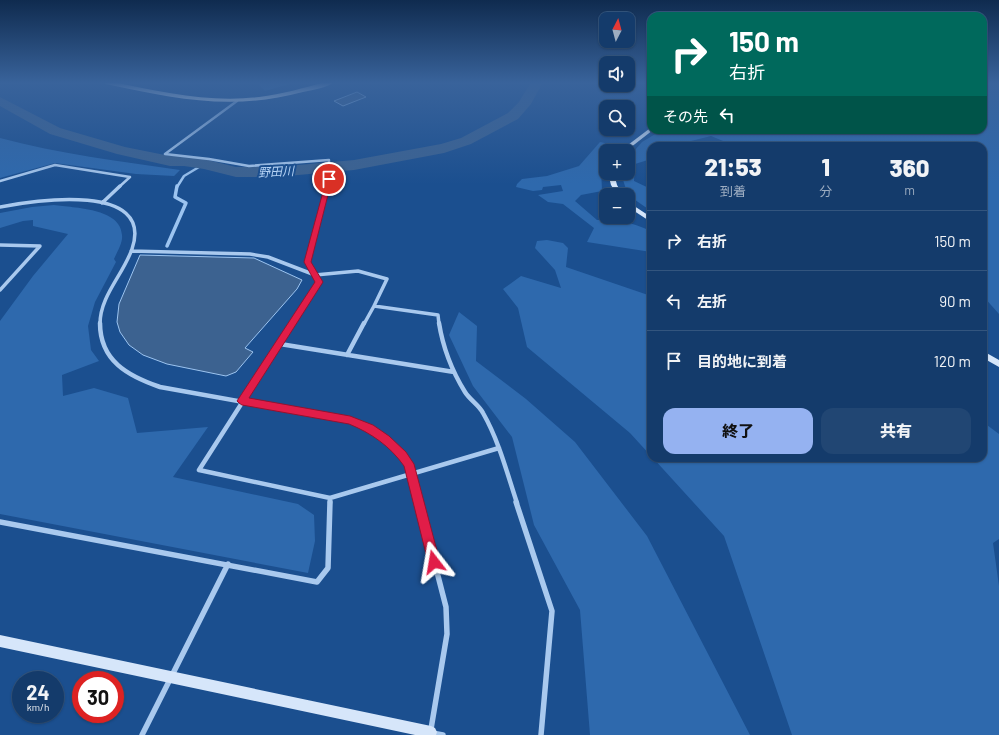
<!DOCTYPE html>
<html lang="ja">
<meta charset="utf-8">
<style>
body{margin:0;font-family:Barlow,"Noto Sans JP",sans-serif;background:#214673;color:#f1f3f6;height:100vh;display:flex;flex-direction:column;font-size:15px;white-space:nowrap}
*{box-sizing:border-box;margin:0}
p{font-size:13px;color:#9dadc1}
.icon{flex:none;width:22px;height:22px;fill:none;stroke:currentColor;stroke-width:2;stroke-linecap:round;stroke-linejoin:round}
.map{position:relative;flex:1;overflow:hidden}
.drawer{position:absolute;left:647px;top:142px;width:340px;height:320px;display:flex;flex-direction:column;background:#143b6b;border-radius:12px;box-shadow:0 1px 3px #0004,0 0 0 1px #33557e}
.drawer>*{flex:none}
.top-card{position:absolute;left:647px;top:12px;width:340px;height:122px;border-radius:12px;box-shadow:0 1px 3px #0004,0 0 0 1px #33557e;background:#00695c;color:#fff;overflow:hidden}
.needle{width:26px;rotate:6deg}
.controls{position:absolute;left:599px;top:12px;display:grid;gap:8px}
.controls a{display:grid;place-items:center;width:36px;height:36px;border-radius:8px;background:#143b6b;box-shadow:0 1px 3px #0004,0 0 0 1px #33557e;font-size:20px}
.speed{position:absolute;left:12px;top:671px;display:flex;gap:8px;font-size:20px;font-weight:700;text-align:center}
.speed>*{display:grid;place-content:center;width:52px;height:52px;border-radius:50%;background:#143b6b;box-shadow:0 1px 3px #0004,0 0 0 1px #33557e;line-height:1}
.speed small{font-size:10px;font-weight:400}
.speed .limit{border:6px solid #d22;background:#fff;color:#111}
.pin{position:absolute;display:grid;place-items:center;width:34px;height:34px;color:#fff;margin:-17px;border:2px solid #fff;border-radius:50%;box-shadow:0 1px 4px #0007}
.me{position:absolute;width:44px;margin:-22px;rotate:346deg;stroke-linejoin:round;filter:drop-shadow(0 0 3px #0008)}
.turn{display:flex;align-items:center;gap:14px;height:84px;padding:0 16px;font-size:18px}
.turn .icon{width:52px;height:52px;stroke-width:2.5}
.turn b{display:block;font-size:28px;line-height:34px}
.then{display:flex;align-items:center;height:38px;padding:0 16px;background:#0003;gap:8px;font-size:15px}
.eta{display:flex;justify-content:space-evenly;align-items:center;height:68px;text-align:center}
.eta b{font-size:24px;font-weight:800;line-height:28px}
.action{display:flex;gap:8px;margin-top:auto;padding:8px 16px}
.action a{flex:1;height:46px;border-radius:12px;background:#95b2f1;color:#111;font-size:16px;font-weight:800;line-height:46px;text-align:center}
.action a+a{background:#214673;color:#f1f3f6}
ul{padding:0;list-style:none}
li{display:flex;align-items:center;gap:12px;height:60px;padding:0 16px;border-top:1px solid #33557e}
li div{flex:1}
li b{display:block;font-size:15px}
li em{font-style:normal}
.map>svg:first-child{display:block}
.green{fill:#2e69ad}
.water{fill:#3c6290;stroke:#9cc4f0}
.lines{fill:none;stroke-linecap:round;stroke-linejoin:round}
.stream-far1{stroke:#9cc4f0;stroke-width:2.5}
.stream{stroke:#9cc4f0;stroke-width:3.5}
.river{fill:#3c6290;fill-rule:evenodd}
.street-far3{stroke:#a9c9ee;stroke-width:2.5}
.street-far2{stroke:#a9c9ee;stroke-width:3.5}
.street-far1{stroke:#a9c9ee;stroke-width:4.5}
.street{stroke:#a9c9ee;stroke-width:5.5}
.secondary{fill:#d6e6fa;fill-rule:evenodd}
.highway{fill:#fff;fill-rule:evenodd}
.route{fill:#e11d48;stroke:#92132f}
.labels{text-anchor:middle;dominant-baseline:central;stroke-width:4;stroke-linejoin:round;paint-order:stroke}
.far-water-label{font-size:12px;font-style:italic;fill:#b5d3f5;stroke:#1b4f8f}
</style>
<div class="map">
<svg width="999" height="735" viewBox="0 0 999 735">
<rect width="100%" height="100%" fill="#1b4f8f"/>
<path class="green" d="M256,82H297L265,91Z
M983,82H999V314L983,296V146H747L728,143L711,136L683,143L679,146H651V159L635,164L634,181L651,189V211L628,195L621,174V173H628V158L642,142L662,130H983Z
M0,138C59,154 120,161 180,170L174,176L136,174L55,163L0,178Z
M600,142L605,143L601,167L602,191L581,195L575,201L597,220C619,220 631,222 651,231V252L587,242L594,228L563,204L548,202L538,195L563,191L561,185L543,187L542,190L533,191L516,187L517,184L522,179L547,176L579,166Z
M54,205C74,208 121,208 122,235C123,243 117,252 114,259L116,262L95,302L88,326L91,350L99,361L62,375L63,396L94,388L128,398L137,433L208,427L173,477L298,504L314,515L315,541L308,573L0,514V321L33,276L68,234L33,226V220L23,221L0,228V213L32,207Z
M547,240L563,243L568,248L566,267L651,296V456L630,433L527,347L518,308L503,289L521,276L561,288L555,270L535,248L537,241Z
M459,312L477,326L476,361L526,399L575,442L647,536L750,735H590L580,610L534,525L512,437L473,386L449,335Z
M983,422L999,434V539L993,543L999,586V735H792L724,536L653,458H983Z"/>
<path class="water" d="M357,92L366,97L343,106L334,101Z
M140,255L254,258L302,280L297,289L245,348L253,352L236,372L226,376L167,364L143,355L129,345L120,332L117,322L119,304Z"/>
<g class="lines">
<path class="stream-far1" d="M177,187L184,176L204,164"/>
<path class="stream" d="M167,246L186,203L175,197L177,186"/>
<path class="river" d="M531,82H543L531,104L518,119L471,144L444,153L354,170L276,177H236L204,169L184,166H170L117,154L50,134L0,106V97L60,128L125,147L170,156H184L204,159L236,167H276L354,160L441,144L461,138L508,113L519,102Z"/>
<path class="street-far3" d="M237,101L165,154L209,159L249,166L329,160V179L327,187
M0,181L55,165L130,177L119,187"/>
<path class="street-far2" d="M102,203L120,186
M0,207C34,200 155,182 132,249C123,275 100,296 100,324
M0,245L40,246L0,290
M131,251L250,254L268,257L315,275L358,271L387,279L374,306L438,315L439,324
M292,324L319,282L308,262L327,186
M364,324L374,306"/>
<path class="street-far1" d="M100,323C100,361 128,376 160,387L350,421C375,431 402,446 412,473C415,482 417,493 420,503
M293,323L199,470L330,498
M439,323C443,348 452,371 465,392C470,400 479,405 483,413C499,441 507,473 517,503
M280,344L454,372
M347,355L364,323
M330,503V498L499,448"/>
<path class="street" d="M419,502L446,607L447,634L430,735
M516,502L552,611L541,735
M0,522L317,582L328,568L330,502
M432,733L443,735
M142,735L228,564"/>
<path class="secondary" d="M649,129L653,130L626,151H620Z
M608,173H614L617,185L623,195H617L611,185Z
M628,202L651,217V222L628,207Z
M983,351L999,360V367L983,358Z
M0,635L431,726L435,728L437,732L436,735H415L0,647Z"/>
<path class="highway" d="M103,82H113C161,92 210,103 259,97C282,94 304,88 325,82H334C327,88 312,90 303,92C232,111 176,99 106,84Z"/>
</g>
<linearGradient id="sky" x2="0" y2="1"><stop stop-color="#0f2b4f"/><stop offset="0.45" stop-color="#39639b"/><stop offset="1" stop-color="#39639b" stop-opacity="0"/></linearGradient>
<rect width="999" height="184" fill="url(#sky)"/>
<path class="route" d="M327,177L332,179L311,262L323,282L249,398L350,416L373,425L389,436L406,452L414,464L440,562L439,566L434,568L430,566L428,562L404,466C390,446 371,433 349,424L242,405L239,403L237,401L315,282L304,262Z"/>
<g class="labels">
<g class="far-water-label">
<text transform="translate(276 171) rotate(-3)">野田川</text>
</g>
</g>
</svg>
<div class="controls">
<a><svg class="needle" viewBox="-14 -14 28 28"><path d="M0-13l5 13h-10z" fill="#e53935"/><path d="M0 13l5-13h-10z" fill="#9dadc1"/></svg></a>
<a><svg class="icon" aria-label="sound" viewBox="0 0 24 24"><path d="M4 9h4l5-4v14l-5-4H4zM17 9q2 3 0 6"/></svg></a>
<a><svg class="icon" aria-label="search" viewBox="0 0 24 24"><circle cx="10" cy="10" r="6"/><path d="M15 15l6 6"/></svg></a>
<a>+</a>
<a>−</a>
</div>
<div class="speed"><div>24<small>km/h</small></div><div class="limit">30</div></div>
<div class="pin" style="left:329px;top:179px;background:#d93025"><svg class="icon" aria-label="arrive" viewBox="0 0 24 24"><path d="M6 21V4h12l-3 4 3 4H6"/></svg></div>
<svg class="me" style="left:434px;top:562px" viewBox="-20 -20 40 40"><path d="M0-17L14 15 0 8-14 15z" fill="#e11d48" stroke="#fff" stroke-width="4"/></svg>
<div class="top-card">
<div class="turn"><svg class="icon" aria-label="right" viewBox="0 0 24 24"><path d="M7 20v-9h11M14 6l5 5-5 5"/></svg><div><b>150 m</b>右折</div></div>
<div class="then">その先<svg class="icon" aria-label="left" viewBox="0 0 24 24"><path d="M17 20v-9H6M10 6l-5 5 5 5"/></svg></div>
</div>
<section class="drawer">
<div class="eta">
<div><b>21:53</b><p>到着</p></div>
<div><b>1</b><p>分</p></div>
<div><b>360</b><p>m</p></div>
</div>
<ul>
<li><svg class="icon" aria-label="right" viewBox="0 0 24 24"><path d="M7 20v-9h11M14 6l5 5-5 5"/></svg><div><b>右折</b></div><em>150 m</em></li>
<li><svg class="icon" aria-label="left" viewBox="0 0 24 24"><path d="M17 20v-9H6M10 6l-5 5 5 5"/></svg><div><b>左折</b></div><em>90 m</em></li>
<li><svg class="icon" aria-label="arrive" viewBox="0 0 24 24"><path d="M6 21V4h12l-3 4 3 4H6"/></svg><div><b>目的地に到着</b></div><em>120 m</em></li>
</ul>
<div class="action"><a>終了</a><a>共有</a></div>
</section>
</div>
